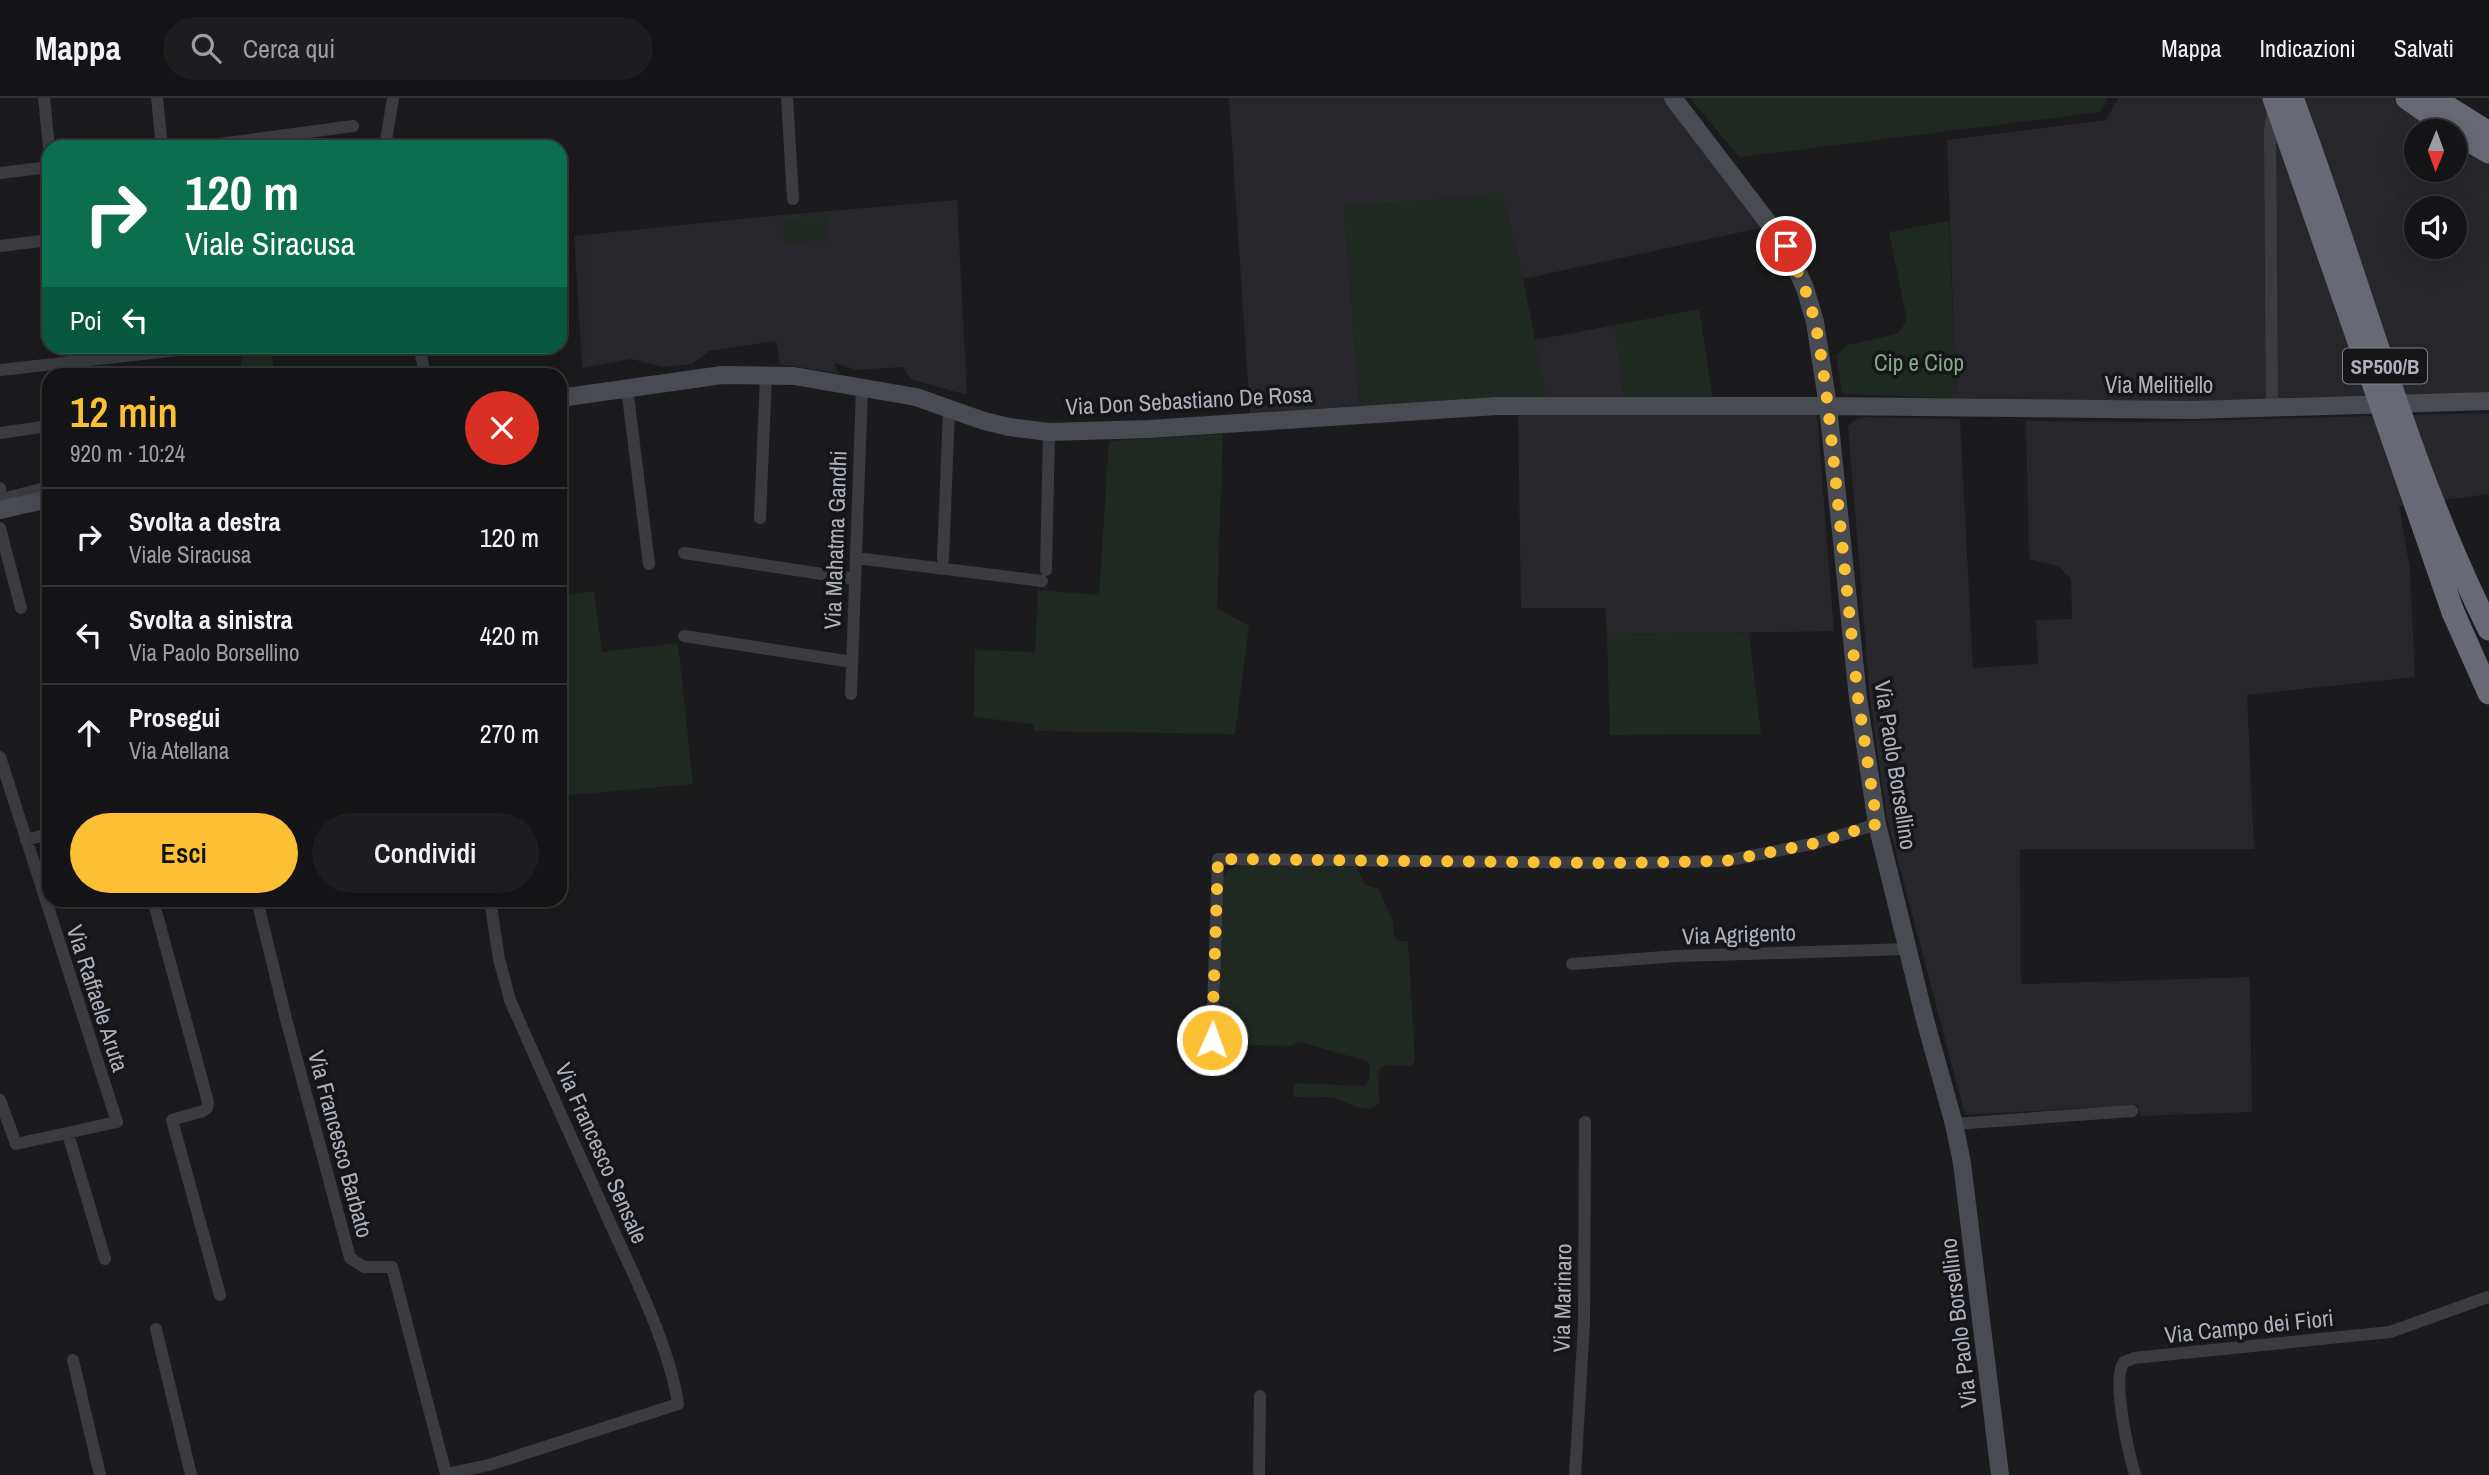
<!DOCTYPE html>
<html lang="it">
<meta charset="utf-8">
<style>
body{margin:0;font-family:"Archivo Narrow",sans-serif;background:#1d1d1f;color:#f1f3f6;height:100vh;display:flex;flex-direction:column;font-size:26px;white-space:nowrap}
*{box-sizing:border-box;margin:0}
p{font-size:23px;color:#9d9ea1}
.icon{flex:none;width:38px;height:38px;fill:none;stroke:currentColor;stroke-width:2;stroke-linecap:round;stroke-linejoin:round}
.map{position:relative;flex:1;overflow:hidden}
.drawer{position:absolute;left:42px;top:270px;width:525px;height:539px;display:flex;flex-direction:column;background:#141416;border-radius:21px;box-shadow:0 7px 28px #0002,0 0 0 2px #333335}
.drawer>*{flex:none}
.hud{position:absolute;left:42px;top:42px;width:525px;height:214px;border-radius:21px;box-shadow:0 7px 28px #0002,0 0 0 2px #333335;background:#0b6e4f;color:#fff;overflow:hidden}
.needle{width:46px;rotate:181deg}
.buttons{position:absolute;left:2404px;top:21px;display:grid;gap:14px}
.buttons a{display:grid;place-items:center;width:63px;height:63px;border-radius:50%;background:#141416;box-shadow:0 7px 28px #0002,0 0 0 2px #333335;font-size:35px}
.pin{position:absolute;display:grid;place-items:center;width:60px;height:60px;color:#fff;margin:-30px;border:4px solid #fff;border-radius:50%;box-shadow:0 2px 7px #0007}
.me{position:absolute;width:77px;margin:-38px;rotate:2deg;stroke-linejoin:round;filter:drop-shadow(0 0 5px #0008)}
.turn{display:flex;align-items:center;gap:24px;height:147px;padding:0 28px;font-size:32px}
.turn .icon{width:91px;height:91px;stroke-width:2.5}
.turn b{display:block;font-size:49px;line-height:60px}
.then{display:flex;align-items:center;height:66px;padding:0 28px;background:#0003;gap:14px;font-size:26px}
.round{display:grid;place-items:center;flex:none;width:74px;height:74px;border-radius:37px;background:#1d1d1f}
.head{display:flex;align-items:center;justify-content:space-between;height:119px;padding:0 28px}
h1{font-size:42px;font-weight:600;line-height:52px;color:#fcc034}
.button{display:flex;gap:14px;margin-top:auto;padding:14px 28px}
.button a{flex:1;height:80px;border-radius:42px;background:#fcc034;color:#111;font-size:28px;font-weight:600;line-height:80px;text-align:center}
.button a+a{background:#1d1d1f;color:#f1f3f6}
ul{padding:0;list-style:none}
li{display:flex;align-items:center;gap:21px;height:98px;padding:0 28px;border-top:2px solid #333335}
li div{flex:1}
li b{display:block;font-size:26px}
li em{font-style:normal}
header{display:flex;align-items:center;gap:42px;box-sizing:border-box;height:98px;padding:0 35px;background:#141416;border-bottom:2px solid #333335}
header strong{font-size:33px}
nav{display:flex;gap:38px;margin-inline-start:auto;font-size:24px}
.search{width:490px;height:63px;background:#1d1d1f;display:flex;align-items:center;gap:18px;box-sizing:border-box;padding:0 24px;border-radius:38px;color:#9d9ea1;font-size:26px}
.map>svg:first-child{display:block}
.built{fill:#27262a;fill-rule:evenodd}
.green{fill:#202921}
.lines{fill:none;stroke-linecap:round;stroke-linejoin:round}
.street{stroke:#3b3c42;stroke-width:12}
.secondary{stroke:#494b52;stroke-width:18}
.highway{stroke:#676a74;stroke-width:23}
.highway-bridge{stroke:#676a74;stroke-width:23}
.route{stroke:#fcc034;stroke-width:12;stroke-dasharray:0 21.6}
.labels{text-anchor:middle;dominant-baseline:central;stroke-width:7;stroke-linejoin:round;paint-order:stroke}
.shield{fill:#161518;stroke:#7f828c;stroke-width:2}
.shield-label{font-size:21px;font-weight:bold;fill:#acb1bd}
.park-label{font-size:23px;fill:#83a986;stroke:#161518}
.street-label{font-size:23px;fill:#acb1bd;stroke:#161518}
</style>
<header>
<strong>Mappa</strong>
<div class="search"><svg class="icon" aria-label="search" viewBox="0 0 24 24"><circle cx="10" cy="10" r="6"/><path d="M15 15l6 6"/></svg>Cerca qui</div>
<nav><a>Mappa</a><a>Indicazioni</a><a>Salvati</a></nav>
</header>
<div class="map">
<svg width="2489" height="1377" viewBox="0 0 2489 1377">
<rect width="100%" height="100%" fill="#1b1a1d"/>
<path class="built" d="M1229,0H1665L1765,129L1523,181L1502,96L1401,105L1344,107L1360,307L1250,317Z
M2118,0H2392L2406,13L2437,33H2417V72H2455V46L2489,66V295L2187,305L1956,300L1947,42L2106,22ZM2417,110H2455V149H2417Z
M957,102L967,297L910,281L903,269L857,272L834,265L838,275L780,266L776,243L709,253L692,266L663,269L631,261L582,270L574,138L760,119Z
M1615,227L1625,302L1547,303L1534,242Z
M1817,314L1834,533L1607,537L1605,510H1521L1518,316Z
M2489,315V396L2399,408L2410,471L2415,579L2247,597L2254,751H2020L2021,886L2250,879L2252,1014L2140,1018L2138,1007L1965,1017L1887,721L1870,601L1848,328L1856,321L1865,319L1960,321L1973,570L2038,566L2036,522L2072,521L2071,481L2058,468L2029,461L2026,323L2149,324Z"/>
<path class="green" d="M1690,0H2108L2100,14L1739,59Z
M1502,96L1523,181L1547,303L1362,311L1360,307L1344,107L1401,105Z
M826,118L828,142L785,146L782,123Z
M1949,123L1956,300L1842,296L1836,257L1848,247L1897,236L1907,223L1889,134Z
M1699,211L1713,302H1625L1615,227Z
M272,253L274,276H242L241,257Z
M1223,336L1217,510L1249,528L1235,636L1034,633L1033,626L974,619L975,552L1035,554L1038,492L1099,497L1109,343Z
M594,493L602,554L678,545L693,686L560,698V498Z
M1749,535L1761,636L1610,637L1607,537Z
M1243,766L1356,769L1365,787L1379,791L1392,821L1395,840L1398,843H1408L1415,961L1413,967L1410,968L1387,967L1380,970L1378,986L1380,1004C1365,1020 1350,1003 1333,1000C1320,998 1307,999 1293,999L1295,985L1366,988L1369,981L1370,966L1366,963L1300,944L1291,948L1216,946L1221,781L1229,772Z"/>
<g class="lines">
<path class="street" d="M44,0L49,49
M157,0L162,49
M787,0L793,101
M198,49L353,28
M385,49L393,0
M0,75L49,69
M0,148L49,142
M419,248L425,276
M0,272L214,248
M627,290L649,466
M2272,310L2270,33L2273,11
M0,335L49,328
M0,390L3,411
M10,399L49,389
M760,420L766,278
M0,430L21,510
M684,455L855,481
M856,460L1042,483
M943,461L949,312
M1046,472L1049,334
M684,538L852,564
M851,596L862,290
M0,659L117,1024L16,1046L0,1002
M26,742L49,736
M153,802L208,1004L207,1010L203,1013L172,1022L220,1197
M257,802L286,921L350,1160L364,1169H392L446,1376L489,1367L678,1306C670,1252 638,1185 615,1136C580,1058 544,980 510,902L499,861L490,802
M1572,866L1677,858L1908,851
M1212,941L1218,761L1630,765L1725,763L1812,746L1877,726
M1954,1026L2132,1013
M68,1036L105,1161
M156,1231L191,1377
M73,1262L100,1377
M1259,1377L1260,1298
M1575,1377L1584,1226L1585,1024
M2135,1377C2129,1356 2111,1280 2124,1264L2134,1260L2390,1234L2488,1199"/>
<path class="secondary" d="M1673,0L1786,148L1805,190L1815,224L1828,308L1858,600L1877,726L1924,918L1954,1026L1962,1065L2000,1377
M560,300L722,277L794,278L916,299L984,323L1009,329L1049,334L1149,331L1497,308H1828L2193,312L2489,303
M0,412L49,401"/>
<path class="highway" d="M2407,0L2454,33
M2433,0L2489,35
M2455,34L2489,54
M2453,514L2489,595"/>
<path class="highway-bridge" d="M2274,0L2453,514
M2292,0C2359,176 2404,361 2489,531"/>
</g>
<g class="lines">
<path class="route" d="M1212,942L1218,761L1605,765L1725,763L1812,746L1877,726L1858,600L1828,308C1822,268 1819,226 1804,189C1799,175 1792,162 1786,148"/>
</g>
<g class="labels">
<rect class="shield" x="2343" y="250.5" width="84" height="35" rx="5"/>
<g class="shield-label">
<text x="2385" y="268">SP500/B</text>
</g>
<g class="park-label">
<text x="1919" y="264">Cip e Ciop</text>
</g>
<g class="street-label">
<text x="2159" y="286">Via Melitiello</text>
<text transform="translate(1189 302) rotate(-3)">Via Don Sebastiano De Rosa</text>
<text transform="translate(835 442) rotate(-88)">Via Mahatma Gandhi</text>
<text transform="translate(1896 667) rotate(81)">Via Paolo Borsellino</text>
<text transform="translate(1739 836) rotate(-2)">Via Agrigento</text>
<text transform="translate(98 900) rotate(72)">Via Raffaele Aruta</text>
<text transform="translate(341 1046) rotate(75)">Via Francesco Barbato</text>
<text transform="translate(602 1055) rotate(66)">Via Francesco Sensale</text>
<text transform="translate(1562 1200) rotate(-89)">Via Marinaro</text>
<text transform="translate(1958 1225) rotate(-97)">Via Paolo Borsellino</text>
<text transform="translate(2249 1228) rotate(-6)">Via Campo dei Fiori</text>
</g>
</g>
</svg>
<div class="buttons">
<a><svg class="needle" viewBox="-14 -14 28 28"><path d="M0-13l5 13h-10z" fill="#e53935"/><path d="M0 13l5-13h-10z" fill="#9d9ea1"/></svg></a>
<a><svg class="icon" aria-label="sound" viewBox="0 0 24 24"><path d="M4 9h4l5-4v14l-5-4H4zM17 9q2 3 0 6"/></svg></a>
</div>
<div class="pin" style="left:1786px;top:148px;background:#d93025"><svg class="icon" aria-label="arrive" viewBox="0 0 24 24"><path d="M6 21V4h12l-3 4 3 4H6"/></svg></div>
<svg class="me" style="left:1212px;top:942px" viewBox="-20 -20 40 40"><circle r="17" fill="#fcc034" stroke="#fff" stroke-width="3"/><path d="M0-11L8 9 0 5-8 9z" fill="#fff"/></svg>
<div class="hud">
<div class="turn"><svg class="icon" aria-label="right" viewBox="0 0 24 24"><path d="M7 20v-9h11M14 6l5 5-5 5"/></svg><div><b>120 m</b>Viale Siracusa</div></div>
<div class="then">Poi<svg class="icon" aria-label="left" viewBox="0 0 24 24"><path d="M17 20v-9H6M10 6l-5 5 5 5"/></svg></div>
</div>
<section class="drawer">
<div class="head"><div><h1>12 min</h1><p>920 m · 10:24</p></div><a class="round" style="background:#d93025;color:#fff"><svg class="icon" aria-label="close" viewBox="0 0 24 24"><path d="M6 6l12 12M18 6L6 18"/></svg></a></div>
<ul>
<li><svg class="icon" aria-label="right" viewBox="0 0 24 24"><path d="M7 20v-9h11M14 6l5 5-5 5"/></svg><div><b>Svolta a destra</b><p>Viale Siracusa</p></div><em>120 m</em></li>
<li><svg class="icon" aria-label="left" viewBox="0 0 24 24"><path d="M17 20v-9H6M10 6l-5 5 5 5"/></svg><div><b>Svolta a sinistra</b><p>Via Paolo Borsellino</p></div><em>420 m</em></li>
<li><svg class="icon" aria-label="ahead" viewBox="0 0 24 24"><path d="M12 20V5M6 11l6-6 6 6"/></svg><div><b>Prosegui</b><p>Via Atellana</p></div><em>270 m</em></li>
</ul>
<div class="button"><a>Esci</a><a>Condividi</a></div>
</section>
</div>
